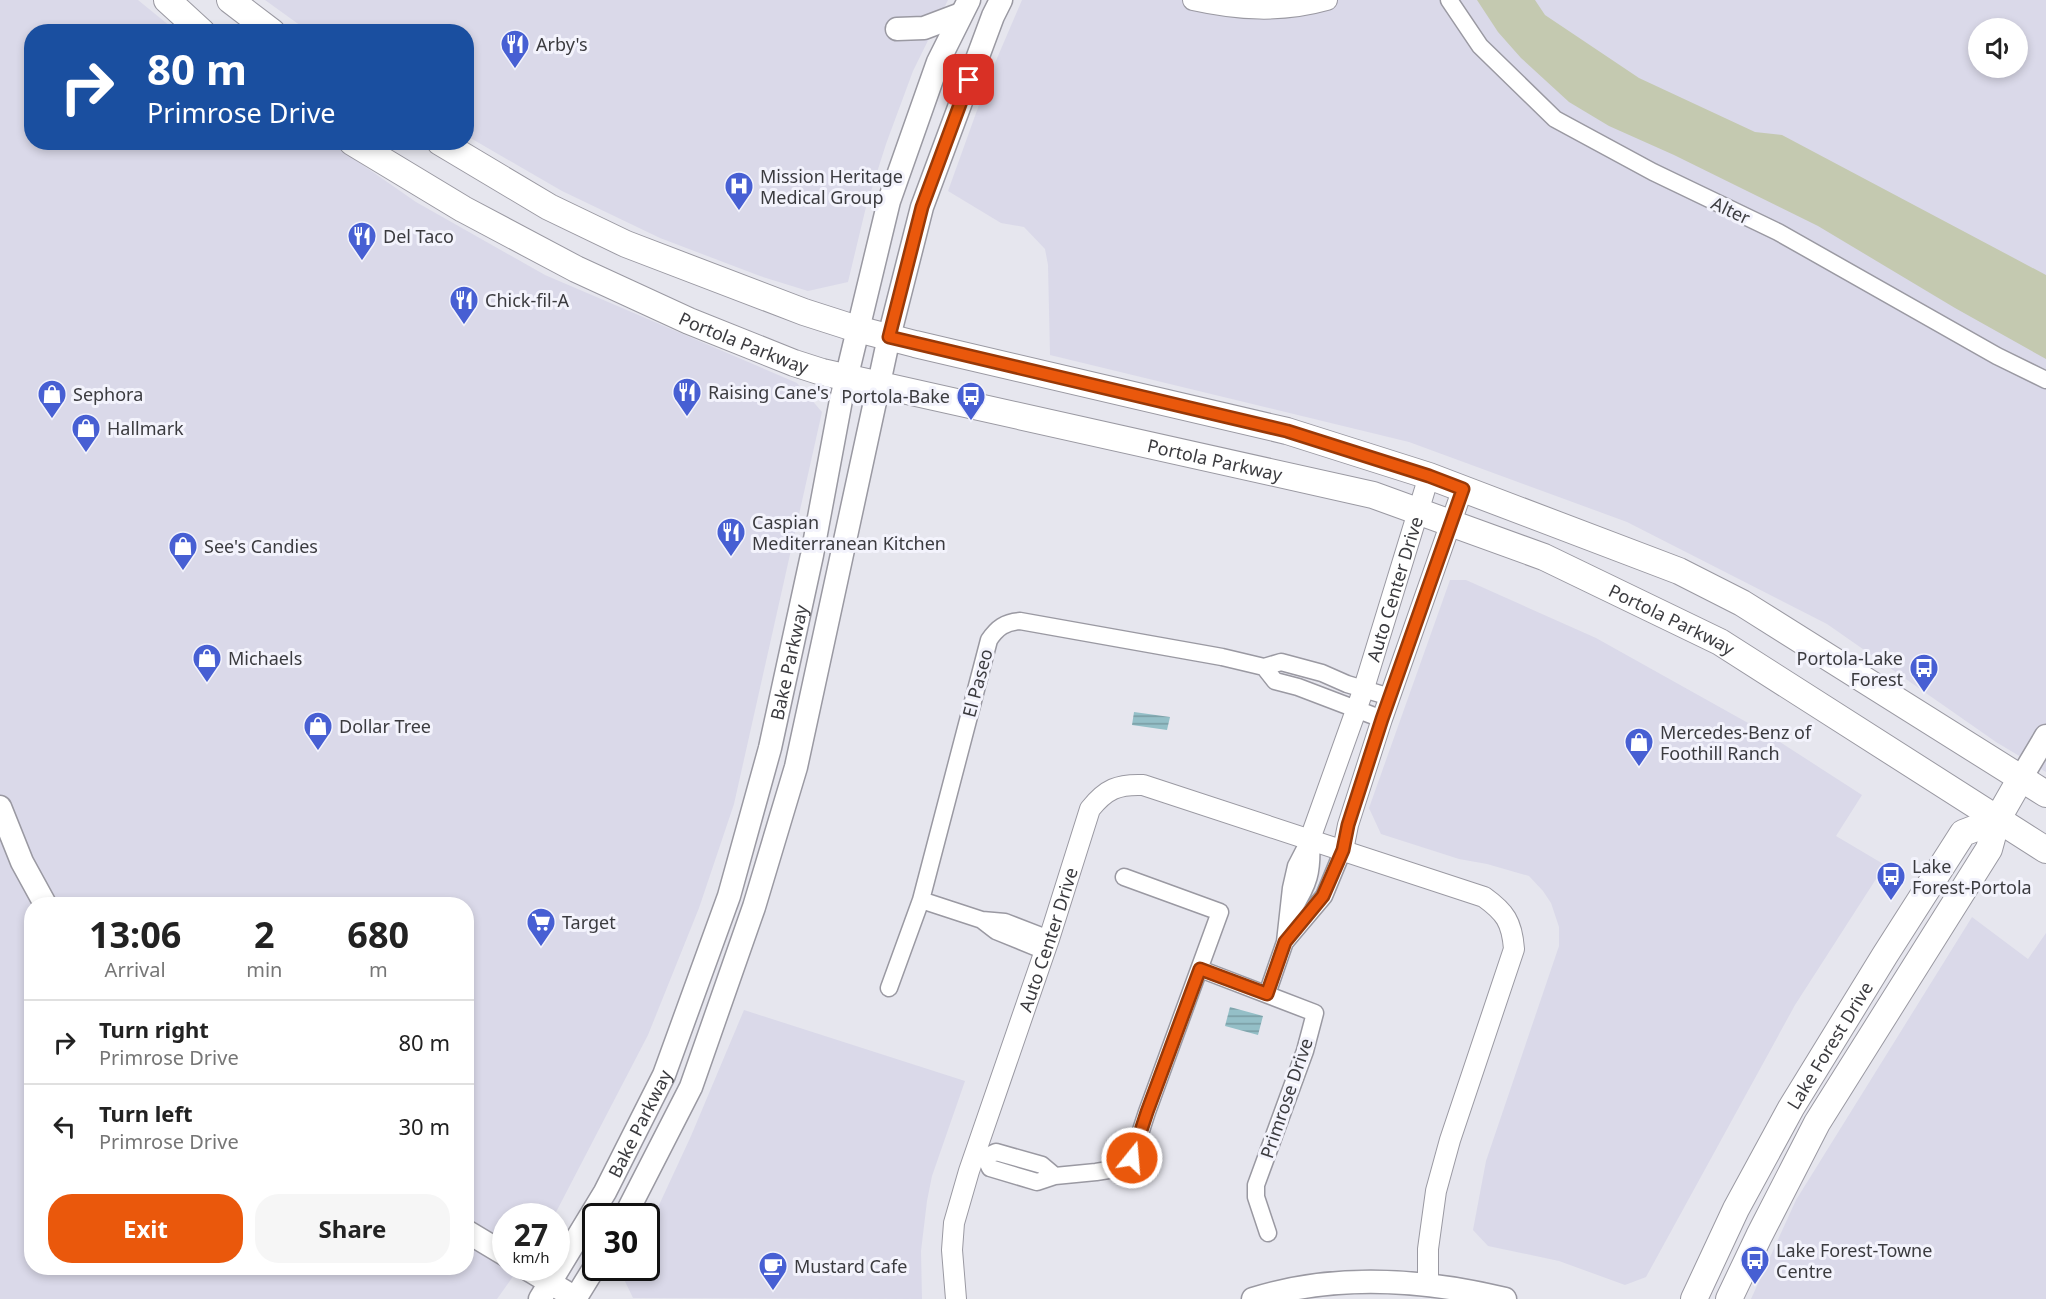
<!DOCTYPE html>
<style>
body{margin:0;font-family:"Noto Sans",sans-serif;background:#f6f6f6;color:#222;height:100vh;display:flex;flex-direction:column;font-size:22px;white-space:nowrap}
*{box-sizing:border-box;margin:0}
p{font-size:20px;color:#767676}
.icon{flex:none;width:33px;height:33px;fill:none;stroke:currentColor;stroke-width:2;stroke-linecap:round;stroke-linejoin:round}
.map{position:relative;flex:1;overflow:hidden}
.panel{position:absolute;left:24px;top:897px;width:450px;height:378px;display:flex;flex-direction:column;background:#fff;border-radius:24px;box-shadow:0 3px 9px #0003}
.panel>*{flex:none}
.hud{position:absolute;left:24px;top:24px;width:450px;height:126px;border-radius:24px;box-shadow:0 3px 9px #0003;background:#1a4fa0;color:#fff;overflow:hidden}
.controls{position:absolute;left:1968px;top:18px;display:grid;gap:12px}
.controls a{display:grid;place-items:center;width:60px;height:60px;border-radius:50%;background:#fff;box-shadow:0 3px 9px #0003;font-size:30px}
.speed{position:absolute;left:492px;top:1203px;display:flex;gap:12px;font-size:30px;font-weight:700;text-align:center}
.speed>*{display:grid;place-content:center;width:78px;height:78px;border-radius:50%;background:#fff;box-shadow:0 3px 9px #0003;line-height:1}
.speed small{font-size:15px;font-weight:400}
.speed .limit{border:3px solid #111;border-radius:9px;background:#fff;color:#111}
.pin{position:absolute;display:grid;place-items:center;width:51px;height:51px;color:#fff;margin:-26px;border-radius:12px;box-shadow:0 3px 9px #0006}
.me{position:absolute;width:66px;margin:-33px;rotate:17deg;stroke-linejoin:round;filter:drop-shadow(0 0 4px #0008)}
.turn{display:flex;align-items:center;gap:21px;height:126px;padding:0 24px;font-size:27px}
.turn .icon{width:78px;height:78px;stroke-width:2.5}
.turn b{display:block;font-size:42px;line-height:51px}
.eta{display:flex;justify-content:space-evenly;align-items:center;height:102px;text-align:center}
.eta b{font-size:36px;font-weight:700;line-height:42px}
.cta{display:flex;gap:12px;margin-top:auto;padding:12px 24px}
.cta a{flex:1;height:69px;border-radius:24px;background:#ea580c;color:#fff;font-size:24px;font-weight:700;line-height:69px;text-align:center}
.cta a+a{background:#f6f6f6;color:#222}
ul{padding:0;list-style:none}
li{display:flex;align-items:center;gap:18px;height:84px;padding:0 24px;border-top:2px solid #e0e0e0}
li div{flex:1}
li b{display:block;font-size:22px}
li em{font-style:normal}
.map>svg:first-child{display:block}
.built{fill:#dad9e9;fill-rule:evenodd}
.grass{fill:#c4c9b0}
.water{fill:url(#water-rules)}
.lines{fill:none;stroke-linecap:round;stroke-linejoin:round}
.minor-casing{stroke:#9a99a2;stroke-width:19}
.tertiary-casing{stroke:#9a99a2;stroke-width:22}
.secondary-casing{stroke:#9a99a2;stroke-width:25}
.primary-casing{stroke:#9a99a2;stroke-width:28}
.minor{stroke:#fff;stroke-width:16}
.tertiary{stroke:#fff;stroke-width:20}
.secondary{stroke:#fff;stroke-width:22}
.primary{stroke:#fff;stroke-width:26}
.route-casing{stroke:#983908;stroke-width:15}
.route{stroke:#ea580c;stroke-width:10}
.labels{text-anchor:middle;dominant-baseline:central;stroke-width:6;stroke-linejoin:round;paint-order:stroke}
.poi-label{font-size:18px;fill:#3b3b3f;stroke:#f3f3fc;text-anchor:start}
.street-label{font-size:18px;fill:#3b3b3f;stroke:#f3f3fc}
</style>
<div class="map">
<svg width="2046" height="1299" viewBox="0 0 2046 1299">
<defs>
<pattern id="water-rules" width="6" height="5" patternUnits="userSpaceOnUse" patternTransform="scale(1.5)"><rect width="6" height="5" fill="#94bfc7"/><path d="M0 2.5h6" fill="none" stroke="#7a9ca3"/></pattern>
</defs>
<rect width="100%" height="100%" fill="#e6e6ee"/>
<path class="built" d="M0,0H138L176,31L32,32V142L331,143L416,202L545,275L797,383L822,412L734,804L699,908L648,1035L554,1216H506V1268H519L497,1299H0ZM32,904H466V1268H32Z
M265,0H948L913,71L886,144L866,207L848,282L808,291L760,276L660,238L562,191L467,136L466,32L308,31Z
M1022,0H2046V772L1996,742L1827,624L1627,522L1409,442L1050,355L1048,265L1045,249L1024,227L1001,223L948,191L989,77ZM1978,28H2018V68H1978Z
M1450,580H1466L1596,638L1766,733L1862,795L1836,836L1885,865L1795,1005L1646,1277L1625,1285L1559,1261L1488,1246L1473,1230L1486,1161L1559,946V927L1551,903L1543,891L1529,876L1487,864L1459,859L1381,834L1369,808Z
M1972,917L2028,959L2046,933V1299H1751L1796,1200Z
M744,1010L965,1081L932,1176L927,1201L921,1251L922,1299L633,1298L622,1275L626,1268H646L647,1231L691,1136Z"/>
<path class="grass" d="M1477,0H1535L1545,15L1639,78L1755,132L1782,135L2046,275V359L1955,308L1818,226L1674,155L1609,126L1569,102L1521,58L1498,32Z"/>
<path class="water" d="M1134,712L1170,717L1167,730L1132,725Z
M1230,1007L1263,1016L1258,1035L1225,1026Z"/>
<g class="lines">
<g class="minor-casing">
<path id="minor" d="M1449,0L1480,46L1555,119L1653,172L1778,232L1997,356L2046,380
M1264,667L1275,681L1298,687L1382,719
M921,900L982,920L1005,922L1049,939
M1292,911C1309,884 1313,872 1311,840
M983,921L996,931L1045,951
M1286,941L1324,896L1343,850
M1200,969L1315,1013L1305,1051L1256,1185V1197L1268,1233
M889,988L921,900L989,640C997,628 1005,622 1020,621L1222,657L1264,667L1281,662L1322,673L1347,684L1390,697
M1267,994L1285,942L1291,888L1296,866L1310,839
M976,1155L985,1157L996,1152L1042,1165L1055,1176
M985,1157L990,1168L1037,1182L1055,1176L1096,1172L1127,1167L1132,1158L1147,1112L1220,912L1124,877"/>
</g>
<g class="tertiary-casing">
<g id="tertiary">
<path d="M1193,0C1238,10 1281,13 1327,0"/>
<path id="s1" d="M1310,839L1364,688L1429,476"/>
<path d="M1343,850L1348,825L1382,719L1463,488"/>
<path id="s2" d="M956,1299L952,1250L954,1223L969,1171L1049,939L1090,809C1106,789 1118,784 1143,785L1484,897C1505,912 1512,922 1514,949L1450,1140L1436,1191L1428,1249V1285"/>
</g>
</g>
<g class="secondary-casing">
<g id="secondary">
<path d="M897,29L924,28L961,14"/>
<path d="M2021,778L2046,736"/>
<path d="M0,807L22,862L45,904"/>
<path d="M625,1216L691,1087L754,907L796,767L889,337L922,207L993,16L1001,0"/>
<path d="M466,1231L506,1255"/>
<path d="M526,1268L577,1299"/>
<path id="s3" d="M540,1299L605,1192L664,1075L729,896L770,748L812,555L841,400L889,201L938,62L969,0"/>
<path d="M575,1299L596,1265"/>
<path d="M1253,1299C1335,1273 1423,1279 1505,1299"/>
</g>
</g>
<g class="primary-casing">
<g id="primary">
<path d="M167,0L202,32"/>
<path d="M230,0L272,32"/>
<path id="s4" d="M352,142L463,209L576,269L689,321L794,363L822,372L1373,495L1544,557L1720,642L2046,850"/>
<path d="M440,142L549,207L626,244L804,312L857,329L915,344L1287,431L1429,476L1679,571L1742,603L2046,794"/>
<path id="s5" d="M1694,1299L1736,1209L1791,1108L1885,955L1963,833L1997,820"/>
<path d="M1729,1299L1759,1236L1817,1123L1989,849L1997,820L2021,778"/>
</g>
</g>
<use href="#minor" class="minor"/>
<use href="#tertiary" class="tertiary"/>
<use href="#secondary" class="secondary"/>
<use href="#primary" class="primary"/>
</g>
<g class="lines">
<g class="route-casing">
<path id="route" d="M969,80L922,207L889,337L1287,431L1429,476L1463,489L1382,719L1348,825L1343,850L1323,896L1285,942L1267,994L1200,969L1147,1112L1132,1158"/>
</g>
<use href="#route" class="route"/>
</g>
<defs>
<g id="restaurant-pin" transform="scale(1.5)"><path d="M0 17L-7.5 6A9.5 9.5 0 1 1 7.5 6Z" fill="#475fd3" stroke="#f3f3fc"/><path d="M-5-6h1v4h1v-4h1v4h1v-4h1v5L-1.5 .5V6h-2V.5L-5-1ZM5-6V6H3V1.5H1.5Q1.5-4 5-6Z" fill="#fff"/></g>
<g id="hospital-pin" transform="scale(1.5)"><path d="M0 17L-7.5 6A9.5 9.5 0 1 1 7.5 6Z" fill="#475fd3" stroke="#f3f3fc"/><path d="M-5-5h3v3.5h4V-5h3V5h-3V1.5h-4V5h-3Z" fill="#fff"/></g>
<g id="shop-pin" transform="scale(1.5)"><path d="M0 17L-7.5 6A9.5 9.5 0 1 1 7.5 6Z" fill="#475fd3" stroke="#f3f3fc"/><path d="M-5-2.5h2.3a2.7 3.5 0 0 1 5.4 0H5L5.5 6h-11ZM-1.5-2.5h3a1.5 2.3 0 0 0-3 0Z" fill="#fff"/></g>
<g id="bus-pin" transform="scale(1.5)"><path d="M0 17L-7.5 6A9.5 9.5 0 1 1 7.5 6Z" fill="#475fd3" stroke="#f3f3fc"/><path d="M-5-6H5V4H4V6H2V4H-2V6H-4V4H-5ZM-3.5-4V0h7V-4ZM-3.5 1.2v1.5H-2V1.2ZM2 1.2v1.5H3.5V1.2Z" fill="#fff"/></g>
<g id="supermarket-pin" transform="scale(1.5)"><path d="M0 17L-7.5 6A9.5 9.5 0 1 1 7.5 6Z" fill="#475fd3" stroke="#f3f3fc"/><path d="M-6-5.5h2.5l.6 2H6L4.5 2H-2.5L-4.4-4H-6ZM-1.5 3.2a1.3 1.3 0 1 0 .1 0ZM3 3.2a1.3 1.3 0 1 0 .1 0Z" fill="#fff"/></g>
<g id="cafe-pin" transform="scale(1.5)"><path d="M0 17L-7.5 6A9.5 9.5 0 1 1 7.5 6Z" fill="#475fd3" stroke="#f3f3fc"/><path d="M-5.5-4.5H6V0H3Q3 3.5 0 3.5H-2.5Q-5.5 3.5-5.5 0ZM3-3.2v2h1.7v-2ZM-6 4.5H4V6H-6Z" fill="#fff"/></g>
</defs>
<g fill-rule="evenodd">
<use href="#restaurant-pin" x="515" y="44"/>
<use href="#hospital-pin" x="739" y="186"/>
<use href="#restaurant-pin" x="362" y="236"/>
<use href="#restaurant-pin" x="464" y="300"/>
<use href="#restaurant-pin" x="687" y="392"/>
<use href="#shop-pin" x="52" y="394"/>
<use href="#bus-pin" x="971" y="396"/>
<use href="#shop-pin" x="86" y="428"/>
<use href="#restaurant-pin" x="731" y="532"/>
<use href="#shop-pin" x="183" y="546"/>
<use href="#shop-pin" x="207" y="658"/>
<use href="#bus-pin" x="1924" y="668"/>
<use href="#shop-pin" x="318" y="726"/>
<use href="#shop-pin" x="1639" y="742"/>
<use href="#bus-pin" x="1891" y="876"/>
<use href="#supermarket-pin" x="541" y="922"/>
<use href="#bus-pin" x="1755" y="1260"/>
<use href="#cafe-pin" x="773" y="1266"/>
</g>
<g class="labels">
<g class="poi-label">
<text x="536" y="44">Arby's</text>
<text x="760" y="176">Mission Heritage<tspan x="760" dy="21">Medical Group</tspan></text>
<text x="383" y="236">Del Taco</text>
<text x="485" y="300">Chick-fil-A</text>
<text x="708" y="392">Raising Cane's</text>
<text x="73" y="394">Sephora</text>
<text x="950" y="396" text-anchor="end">Portola-Bake</text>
<text x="107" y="428">Hallmark</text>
<text x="752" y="522">Caspian<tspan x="752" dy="21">Mediterranean Kitchen</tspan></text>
<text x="204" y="546">See's Candies</text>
<text x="228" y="658">Michaels</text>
<text x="1903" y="658" text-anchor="end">Portola-Lake<tspan x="1903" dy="21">Forest</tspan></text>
<text x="339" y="726">Dollar Tree</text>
<text x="1660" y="732">Mercedes-Benz of<tspan x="1660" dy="21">Foothill Ranch</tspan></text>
<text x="1912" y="866">Lake<tspan x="1912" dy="21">Forest-Portola</tspan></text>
<text x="562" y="922">Target</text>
<text x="1776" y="1250">Lake Forest-Towne<tspan x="1776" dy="21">Centre</tspan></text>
<text x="794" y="1266">Mustard Cafe</text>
</g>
<g class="street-label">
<text transform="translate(1731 210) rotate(25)">Alter</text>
<text stroke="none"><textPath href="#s4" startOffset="441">Portola Parkway</textPath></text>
<text stroke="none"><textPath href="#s4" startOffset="927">Portola Parkway</textPath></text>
<text stroke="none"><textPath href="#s1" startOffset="264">Auto Center Drive</textPath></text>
<text stroke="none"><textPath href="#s4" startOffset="1413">Portola Parkway</textPath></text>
<text stroke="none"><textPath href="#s3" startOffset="688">Bake Parkway</textPath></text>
<text transform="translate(977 683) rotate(-75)">El Paseo</text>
<text stroke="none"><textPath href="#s2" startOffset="375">Auto Center Drive</textPath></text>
<text stroke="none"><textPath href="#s5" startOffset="288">Lake Forest Drive</textPath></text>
<text transform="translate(1286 1098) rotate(-71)">Primrose Drive</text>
<text stroke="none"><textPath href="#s3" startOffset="202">Bake Parkway</textPath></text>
</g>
</g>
</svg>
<div class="controls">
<a><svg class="icon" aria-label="sound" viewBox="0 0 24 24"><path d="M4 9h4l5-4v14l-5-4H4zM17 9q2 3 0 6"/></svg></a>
</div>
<div class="speed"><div>27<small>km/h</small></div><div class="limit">30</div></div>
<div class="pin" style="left:969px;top:80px;background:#d93025"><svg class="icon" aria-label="arrive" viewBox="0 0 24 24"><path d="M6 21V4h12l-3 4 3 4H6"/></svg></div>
<svg class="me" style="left:1132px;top:1158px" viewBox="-20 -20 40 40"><circle r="17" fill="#ea580c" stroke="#fff" stroke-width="3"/><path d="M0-11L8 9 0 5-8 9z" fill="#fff"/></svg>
<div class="hud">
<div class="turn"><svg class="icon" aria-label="right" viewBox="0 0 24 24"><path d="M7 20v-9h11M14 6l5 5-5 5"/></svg><div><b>80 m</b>Primrose Drive</div></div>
</div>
<section class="panel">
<div class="eta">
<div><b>13:06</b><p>Arrival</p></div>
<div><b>2</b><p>min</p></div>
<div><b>680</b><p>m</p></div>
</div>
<ul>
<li><svg class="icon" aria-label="right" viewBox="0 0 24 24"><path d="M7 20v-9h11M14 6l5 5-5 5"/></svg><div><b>Turn right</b><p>Primrose Drive</p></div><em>80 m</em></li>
<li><svg class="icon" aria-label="left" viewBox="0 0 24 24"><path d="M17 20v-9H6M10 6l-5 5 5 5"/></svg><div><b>Turn left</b><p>Primrose Drive</p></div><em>30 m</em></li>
</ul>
<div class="cta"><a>Exit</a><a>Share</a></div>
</section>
</div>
